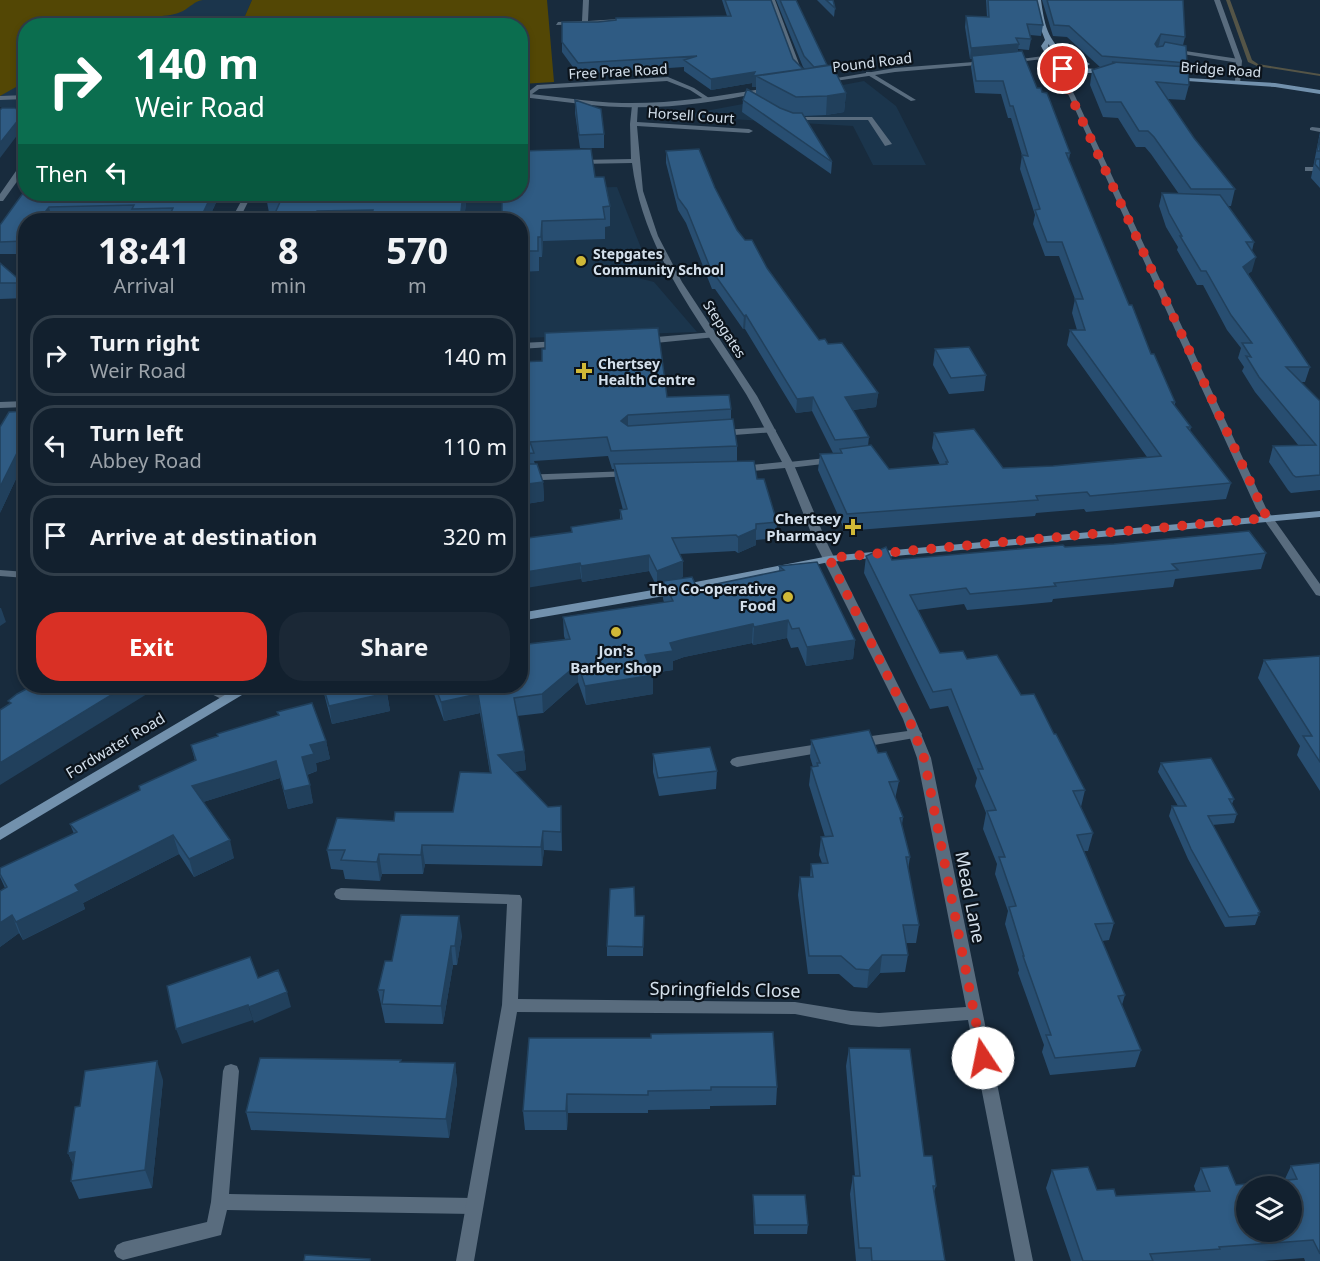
<!DOCTYPE html>
<style>
body{margin:0;font-family:"Noto Sans",sans-serif;background:#1b2836;color:#f1f3f6;height:100vh;display:flex;flex-direction:column;font-size:22px;white-space:nowrap}
*{box-sizing:border-box;margin:0}
p{font-size:20px;color:#9ca3aa}
.icon{flex:none;width:33px;height:33px;fill:none;stroke:currentColor;stroke-width:2;stroke-linecap:round;stroke-linejoin:round}
.map{position:relative;flex:1;overflow:hidden}
.details{position:absolute;left:18px;top:213px;width:510px;height:480px;display:flex;flex-direction:column;background:#12202e;border-radius:24px;box-shadow:0 3px 9px #0003,0 0 0 2px #313e4a}
.details>*{flex:none}
.banner{position:absolute;left:18px;top:18px;width:510px;height:183px;border-radius:24px;box-shadow:0 3px 9px #0003,0 0 0 2px #313e4a;background:#0b6e4f;color:#fff;overflow:hidden}
.controls{position:absolute;left:1236px;top:1176px;display:grid;gap:12px}
.controls a{display:grid;place-items:center;width:66px;height:66px;border-radius:50%;background:#12202e;box-shadow:0 3px 9px #0003,0 0 0 2px #313e4a;font-size:30px}
.pin{position:absolute;display:grid;place-items:center;width:51px;height:51px;color:#fff;margin:-26px;border:3px solid #fff;border-radius:50%;box-shadow:0 2px 6px #0007}
.me{position:absolute;width:66px;margin:-33px;rotate:349deg;stroke-linejoin:round;filter:drop-shadow(0 0 4px #0008)}
.turn{display:flex;align-items:center;gap:21px;height:126px;padding:0 18px;font-size:27px}
.turn .icon{width:78px;height:78px;stroke-width:2.5}
.turn b{display:block;font-size:42px;line-height:51px}
.then{display:flex;align-items:center;height:57px;padding:0 18px;background:#0003;gap:12px;font-size:22px}
.eta{display:flex;justify-content:space-evenly;align-items:center;height:102px;text-align:center}
.eta b{font-size:36px;font-weight:700;line-height:42px}
.primary-button{display:flex;gap:12px;margin-top:auto;padding:12px 18px}
.primary-button a{flex:1;height:69px;border-radius:24px;background:#d93025;color:#fff;font-size:24px;font-weight:700;line-height:69px;text-align:center}
.primary-button a+a{background:#1b2836;color:#f1f3f6}
ul{padding:0;list-style:none}
li{display:flex;align-items:center;gap:18px;height:81px;margin:0 12px 9px;padding:0 6px;border:3px solid #313e4a;border-radius:24px}
li div{flex:1}
li b{display:block;font-size:22px}
li em{font-style:normal}
.map>svg:first-child{display:block}
.built{fill:#1b354c}
.green{fill:#534705}
.lines{fill:none;stroke-linecap:round;stroke-linejoin:round}
.stream{fill:#555547;fill-rule:evenodd}
.service{fill:#596c7e;fill-rule:evenodd}
.minor{fill:#596c7e;fill-rule:evenodd}
.tertiary{fill:#596c7e;fill-rule:evenodd}
.secondary{fill:#7291ad;fill-rule:evenodd}
.wall{fill:#284e71}
.shaded-wall{fill:#21405c}
.building{fill:#2f5b83;stroke:#21405c;stroke-width:1.5;fill-rule:evenodd}
.route{stroke:#d93025;stroke-width:10;stroke-dasharray:0 18}
.poi-dot{fill:#d0b837;stroke:#0b131b;stroke-width:2}
.labels{text-anchor:middle;dominant-baseline:central;stroke-width:4.5;stroke-linejoin:round;paint-order:stroke}
.far-street-label{font-size:14px;fill:#d4e0ec;stroke:#0b131b}
.far-poi-label{font-size:14px;font-weight:bold;fill:#d4e0ec;stroke:#0b131b;text-anchor:start}
.poi-label{font-size:15px;font-weight:bold;fill:#d4e0ec;stroke:#0b131b;text-anchor:end}
.street-label{font-size:15px;fill:#d4e0ec;stroke:#0b131b}
.near-street-label{font-size:18px;fill:#d4e0ec;stroke:#0b131b}
</style>
<div class="map">
<svg width="1320" height="1261" viewBox="0 0 1320 1261">
<rect width="100%" height="100%" fill="#182b3d"/>
<path class="built" d="M33,0H252L241,25L26,26L25,107H0V17L8,11Z
M864,81L896,106L926,165H873L853,126L679,116Z
M617,187L645,258L635,266L638,278L654,282L697,332L521,338L520,220H370L375,194H520L521,189Z"/>
<path class="green" d="M0,0H203C195,1 190,7 183,11C167,19 147,13 133,25L26,26L25,82L0,96Z
M252,0H547L554,82L521,84L520,26L241,25Z"/>
<g class="lines">
<path class="stream" d="M1226,0H1230L1252,60L1258,64L1320,74V76L1257,66L1248,62Z"/>
<path class="service" d="M1172,49L1239,59L1242,61L1239,63L1170,52V50Z
M866,72H870L916,100L911,101L866,74Z
M26,95V99L0,100V96Z
M790,117H872L892,144L885,146L868,120H788V118Z
M713,332L716,333V337L645,344L640,341L645,338Z
M562,341L565,342V346L520,349V343Z
M771,427L776,430L775,432L721,436L716,433L721,430Z
M836,457L841,460L840,462L789,468L784,465L789,462Z
M915,730L920,731L922,734L920,737L857,748L852,746L850,743L852,740L857,738Z
M825,743L830,745L832,748L830,751L737,767L732,765L730,762L732,759L737,757Z
M231,1064L237,1066L239,1071L229,1194L473,1198L479,1200L482,1206L479,1212L473,1214L227,1210L221,1235L123,1260L117,1257L114,1251L117,1245L123,1242L207,1222L211,1202L223,1071L225,1066Z"/>
<path class="minor" d="M583,0H589L588,21L619,19L622,21L619,23L556,25L558,22L582,21Z
M769,0H775L801,69L807,76L806,77H802L795,69Z
M1214,0H1220L1242,61L1240,84L1235,83L1236,61Z
M1053,61L1058,62V70L1065,77L1075,96L1266,508L1320,584V596L1316,595L1256,508L1069,96L1059,78L1052,71Z
M668,77L694,88L712,100L707,101L690,90L667,81L539,89L528,97L523,96L537,85Z
M635,103L638,105L637,122L749,129L753,131L749,133L637,126L643,191L658,236L682,282L757,396L794,465L828,545L915,719L931,758L1033,1261H1015L968,1020L879,1027L851,1025L795,1014L517,1012L474,1261H456L502,1005L507,904L341,900L336,898L334,894L336,890L341,888L520,895L522,899L518,999L795,1002L851,1011L879,1013L966,1007L917,758L903,719L816,545L785,468L741,472L736,469L741,466L782,462C770,440 759,416 746,394C700,320 643,253 632,163L579,164L575,162L579,160L631,159L630,124L632,105Z
M1312,127L1320,128V132L1310,130V128Z
M23,161H26V169L3,201H0V194Z
M1305,167H1320V171H1305Z
M245,194H252L239,220H231Z
M26,401V407L0,408V402Z
M630,471L634,472L635,474L634,476L520,481V475Z
M0,570L26,572V578L0,576Z
M200,686H215L231,697L225,701L202,689Z"/>
<path class="tertiary" d="M1065,53L1067,54V56L1010,63L1007,61Z
M987,61L989,62V64L895,72L822,83L819,81L895,68Z
M761,89L764,91L763,92C717,102 669,109 621,107C588,106 554,100 520,97V93C555,96 588,102 622,103C669,104 715,97 761,89Z
M0,112H26V116H0Z"/>
<path class="secondary" d="M1035,0H1041C1044,21 1047,43 1068,54C1075,58 1084,60 1090,64L1087,66C1072,62 1058,56 1048,44C1049,70 1091,67 1109,71V73C1084,75 1052,71 1041,46L1045,40L1039,24Z
M1170,77L1275,83L1320,90V94L1275,87L1172,80L1169,78Z
M1320,511V517L829,562L670,595L520,621V613L670,587L829,556Z
M240,686H254L252,689L0,840V828Z"/>
</g>
<path class="wall" d="M722,0H771L793,59L803,69H805L803,67L776,0H796L827,65L846,93L844,112L826,115L804,116L832,162L831,174L742,112L743,100L756,94V87H752V83L711,90L684,71V67L578,74L562,52V42L598,22L727,16Z
M817,0H833L835,8L834,17Z
M986,0H1037L1043,25L1041,36L1030,35L1031,39L1029,50L1018,49V51L1070,153L1069,160L1129,305L1151,354L1175,402V406L1191,427L1190,431L1231,483L1226,499L1086,512L1084,509L1036,513L1035,516L845,531L818,470L820,454L833,453L812,411L796,413L745,329H743L715,289H712L686,223L678,210L666,163V151L715,188L737,230L767,268L819,340L828,344L878,393L876,407L853,410L869,437L868,446L889,469L940,465L932,448L934,433L1003,468L1053,466L1147,457L1067,345L1070,330H1077L1072,313L1075,299L1059,256H1045L1033,224L1035,215L1020,169L1022,155L1011,118H1008L1001,94L975,93L971,67L972,59H970L965,27L966,16L987,17Z
M1042,0H1183L1185,37L1183,45L1187,63L1186,67L1189,85L1185,100L1167,99L1194,138L1235,189L1231,206H1228L1254,242L1252,251V271L1248,274L1310,367L1305,382H1301L1320,401V490L1291,493L1288,490L1269,462L1273,446H1299L1255,392L1242,371L1244,367L1238,358L1241,348L1227,330L1203,285H1197L1177,250L1178,247L1166,227L1159,206L1162,193L1179,194L1151,154L1145,147H1136L1118,118L1103,117L1090,85L1092,70L1100,67L1067,37L1053,36Z
M575,100L604,134V148H580L575,113Z
M1320,132V188L1311,178Z
M595,177L610,206V226L605,227V239L543,241L542,257H539V271L520,272V220Z
M26,189L220,194L208,220H135L134,217L52,219L51,220H26V254H0V225Z
M271,194H467L464,220H272L273,218H270L267,202Z
M0,263L23,283L26,292V298L0,299Z
M935,349L986,375L984,391L949,394L933,365Z
M520,362L667,397L731,409V419L737,446V461L757,479L777,522L776,538L756,540V545L738,553L735,551L679,554L683,577L678,579L697,588L779,571V566L817,562L855,640L853,659L806,666L798,647L791,648L787,638L753,645L752,643L684,657L673,661V670L652,673L653,694L586,705L578,682L543,713L517,716L524,751L526,770L514,772L562,826V851L544,850L542,866L425,864L423,874H382L380,881L345,879L343,870L331,869L327,850L394,821L453,812L490,773L480,713L444,721L431,686H520L565,639L564,636L563,617L664,602L663,599V585L657,587L649,571L582,582L572,532L620,520V510H623L615,480L614,469H612L608,456L534,461L535,464L543,482L544,501L520,505Z
M26,411V466H22L0,513Z
M26,507V546H23L18,530Z
M1065,547L1266,553L1261,569L1175,579L1173,587L1053,599L1052,602L967,610L964,604L918,610L940,653L967,659L1021,695L1054,734L1085,790L1081,807L1093,833L1088,851H1084L1114,923L1109,940L1102,941L1125,995L1122,1005L1141,1050L1135,1067L1050,1075L1042,1052L1044,1045L1018,973L1019,970L1005,924L1008,911L995,874L997,864L983,829L986,813L975,786L977,778L948,706L930,709L864,573L866,556L892,560Z
M1320,656V791L1297,755L1300,746L1258,678L1264,660Z
M322,686H385L387,693L390,711L332,724Z
M277,712L326,741L330,759L316,763L317,771L307,775L313,803L288,809L280,778L203,802L234,858L194,877L179,854L83,903L85,909L23,940L19,933L0,947L5,888L0,877V868L74,834L70,824L140,790L195,761L191,745L278,715Z
M811,740L878,753L899,781L895,799L903,817L902,825L910,857L908,870L919,925L916,943H906L908,955L905,972L880,973L867,988L854,987L839,974H808L798,895L800,877H810L811,864L822,863L819,855L821,837H825L809,785L811,767H813L810,757Z
M653,754L717,771L716,789L659,796L653,772Z
M1161,763L1234,799L1232,804L1237,814L1234,823L1212,825L1260,912L1255,925L1225,927L1188,859L1169,816L1172,806H1178L1158,772Z
M635,916H644L643,956H607V946Z
M462,935L457,965H453L443,1024L385,1023L378,990L392,961Z
M529,1038L777,1087L776,1105L710,1106V1109L648,1110V1113H568L567,1130H525L523,1111Z
M849,1048L924,1156L936,1186L934,1192L945,1261H856L850,1194L853,1176H855L846,1066Z
M401,1062L455,1063L457,1082L449,1138L251,1130L246,1112Z
M163,1080L152,1188L79,1199L71,1181L73,1164L68,1153L80,1106Z
M1320,1163V1261H1305L1304,1258L1263,1261H1071L1046,1188L1052,1170L1097,1190L1116,1196L1196,1192L1194,1186L1201,1168L1236,1185L1284,1181L1291,1166Z
M753,1195L808,1225L807,1234H754L753,1204Z"/>
<path class="shaded-wall" d="M1161,34L1159,45L1153,55L1155,44Z
M1019,44L1017,55L972,56V59H970L971,48Z
M755,72L756,76V87H752V83L711,90V79Z
M846,93L844,112L826,115L827,96Z
M23,114L25,125L0,158V143Z
M212,194H220L208,220H202L201,217Z
M463,194H467L464,220H460Z
M49,207L52,219L51,220H39Z
M317,211L318,220H314Z
M542,221L543,241L542,257L541,237Z
M1256,257L1252,271L1239,281L1243,267Z
M746,315L745,329H743L744,316Z
M878,393L876,407L844,411L845,397Z
M813,397L812,411L796,413L797,399Z
M628,415V434L621,421Z
M18,451L22,466L0,513V487Z
M543,482L544,501L520,505V485Z
M756,529V545L738,553V537Z
M649,555V571L582,582L581,566Z
M683,561V577L664,584L663,581V585L657,587V571Z
M580,563L581,579L520,589V573Z
M0,608H1L6,622L0,626Z
M788,620L787,638L753,645L754,627Z
M753,624L752,643L684,657L673,661V670L645,674V655L670,643L685,639Z
M855,640L853,659L806,666L807,647Z
M578,664V682L543,713L542,694Z
M653,675V694L586,705L585,686Z
M126,686H154L155,689L0,785V763Z
M387,693L390,711L332,724L329,706Z
M478,694L480,713L444,721L441,702Z
M326,741L330,759L316,763L317,771L305,775L302,757L310,745Z
M524,751L526,770L499,774L498,755Z
M276,761L280,778L197,804L192,786Z
M310,785L313,803L288,809L284,791Z
M561,806L562,826V851L561,832Z
M543,831L544,850L542,866L541,847Z
M173,835L179,854L83,903L85,909L23,940L16,922L75,885Z
M230,840L234,858L194,877L189,859Z
M422,845L425,864L423,874L421,855Z
M379,854L382,874L380,881L377,862Z
M12,915L19,933L0,947V923Z
M459,916L462,935L457,965L455,946Z
M451,946L453,965L443,1024L441,1006Z
M882,955L880,973L867,988L869,970Z
M287,992L291,1007L254,1023L249,1007Z
M248,1005L253,1020L182,1044L176,1029Z
M157,1061L163,1080L152,1188L145,1170Z
M455,1063L457,1082L449,1138L446,1119Z
M567,1094L568,1113L567,1130L566,1111Z
M75,1152L76,1171L68,1153Z"/>
<path class="building" d="M725,0H771L793,59L803,69L753,76L755,72L711,79L684,60L697,56L578,63L562,42V22H598L616,20V18L731,16Z
M780,0H796L827,65L814,67L804,56Z
M826,0H833L835,8Z
M988,0H1037L1043,25L1027,24L1031,39L1016,38L1019,44L971,48L966,16L989,17Z
M1047,0H1183L1185,37L1161,34L1155,44L1157,47L1163,46L1165,42L1186,46L1187,63L1102,56L1069,26L1054,25Z
M126,22L170,26H121Z
M1022,51L1037,88H1041L1042,92L1047,93L1070,153H1066L1129,305H1132L1151,354H1154L1175,402H1172L1191,427H1187L1231,483L1090,496L1087,492L1036,496L1038,500L847,514L820,454L842,453L840,449L871,445L889,469L947,464L946,462H948L934,433L974,429L1003,468L1053,466L1161,456L1070,330H1085L1075,299H1083L1062,242H1047L1035,210L1040,209L1022,155L1028,156L1013,106H1010L1003,81H976L972,56Z
M1112,62L1188,67L1189,85L1156,82L1194,138L1235,189H1191L1154,137L1148,131H1139L1121,102H1106L1092,70L1114,63Z
M832,65L846,93L827,96L796,97L756,76Z
M747,89L780,108L793,113H802L832,162L743,100Z
M575,100L601,109L604,134L579,135Z
M2,108H15L23,114L0,143V110Z
M1320,137V151H1317Z
M591,149L595,177H604L610,206L603,207L605,219L542,221L541,237H538V251H520V220H502V194H520V151Z
M699,149L715,188L737,230L745,240H752L767,268L819,340L825,339L828,344L842,343L878,393L845,397L869,437L835,440L813,397L797,399L746,315L744,316L715,275H713L687,210L678,198L666,151Z
M1316,159H1320V170L1315,164Z
M26,189V194H212L201,217H169L173,208L132,209L134,205L49,207L39,220H26V239L24,241L0,242V225Z
M1162,193L1220,195L1254,242H1246L1256,257L1243,267L1310,367H1286L1320,401V475L1296,477L1293,475L1273,446L1316,445L1259,377L1246,356L1251,357L1242,343H1252L1231,315L1206,271H1201L1180,236H1182L1169,213Z
M271,194H463L460,220H370L373,210L317,211L314,220H272L280,202H267Z
M0,263L23,283H0Z
M658,328L667,397L729,395L731,409L628,415L621,421L628,426L733,419L737,446L611,451L607,437L530,442L534,453L520,454V362L542,361V349H545V333Z
M969,347L986,375L951,378L935,349Z
M26,411V450L18,451L0,487V427L9,412Z
M754,461L757,479H764L777,522L756,524V529L738,537L736,535L672,538L683,561L657,571L649,555L581,566L580,563L520,573V539L572,532L571,527L622,519L620,510L627,509L614,464Z
M520,464H537L543,482L520,485Z
M26,507V530H18Z
M1249,531L1266,553L1172,564L1178,570L1054,583L1056,586L970,594L966,588L910,595L940,653L963,651L967,659L997,655L1021,695L1034,694L1054,734H1056L1085,790L1073,791L1093,833L1077,835L1114,923L1095,924L1125,995L1118,996L1141,1050L1055,1058L1046,1035H1051L1023,956H1024L1009,907L1016,906L999,857H1005L987,811L996,810L978,769H983L951,689L933,692L866,556L886,547L892,560L1063,545L1065,547L1114,544Z
M817,562L855,640L807,647L799,628L792,629L788,620L754,627L753,624L685,639L670,643L673,651L645,655L653,675L585,686L578,664L542,694L514,698L524,751L498,755L548,807L561,806V832L543,831L541,847L422,845L421,855L379,854L377,862L341,860L345,850H327L337,818L394,821L395,812H453L460,772L491,773L478,694L441,702L435,686H520V645L570,639L563,617L673,601L663,581L692,577L697,588L784,570L779,566Z
M1320,656V762L1303,736H1312L1264,660Z
M32,686H126L0,763V710L11,703L8,701L17,694Z
M323,686H385L387,693L329,706Z
M312,703L326,741L310,745L314,754L302,757L310,785L284,791L276,761L192,786L230,840L189,859L173,835L75,885L79,891L16,922L12,915L0,923V891L7,887L0,874V868L77,832L70,824L140,790L139,786L196,760L191,745L218,736L217,734L279,715L277,712Z
M869,730L878,753L886,752L899,781L889,782L903,817L900,818L910,857H906L919,925H903L908,955H882L869,970L856,969L841,956H809L800,877H813L811,864L828,863L821,837L833,836L811,767L818,766L817,763H820L811,740Z
M710,747L717,771L658,778L653,754Z
M1211,758L1234,799H1229L1237,814L1208,816L1260,912L1258,913L1259,915L1229,917L1191,849L1172,806H1186L1161,763Z
M634,887L635,916H644L643,947L607,946L610,889Z
M401,915L459,916L455,946H451L441,1006L382,1004L384,990H378L385,961H392Z
M250,957L258,978L278,970L287,992L249,1007L248,1005L176,1029L167,986Z
M773,1032L777,1087H711V1090L648,1091V1095L567,1094L566,1111H523L529,1038H651V1034Z
M849,1048L910,1049L924,1156H932L936,1186H933L945,1261H872L871,1248H859L853,1176H860Z
M260,1058L401,1060L400,1062L455,1063L446,1119L246,1112Z
M157,1061L145,1170L71,1181L75,1152L68,1153L75,1107L80,1106L85,1071Z
M1320,1163V1254L1313,1240L1219,1247L1220,1249L1150,1254L1153,1261H1083L1052,1170L1088,1167L1097,1190L1114,1189L1116,1196L1210,1191L1201,1168L1228,1166L1236,1185L1297,1179L1291,1166ZM1246,1186H1292V1232H1246Z
M753,1195H805L808,1225H755Z
M305,1255L370,1259V1261H304Z"/>
<g class="lines">
<path class="route" d="M983,1058L924,758L909,719L829,558L1267,518L1062,77L1063,69"/>
</g>
<g class="poi-dot">
<circle cx="581" cy="261" r="6"/>
<path d="M581 362h6v6h6v6h-6v6h-6v-6h-6v-6h6z"/>
<path d="M850 518h6v6h6v6h-6v6h-6v-6h-6v-6h6z"/>
<circle cx="788" cy="597" r="6"/>
<circle cx="616" cy="632" r="6"/>
</g>
<g class="labels">
<g class="far-street-label">
<text transform="translate(872 62) rotate(-7)">Pound Road</text>
<text transform="translate(1221 69) rotate(4)">Bridge Road</text>
<text transform="translate(618 71) rotate(-3)">Free Prae Road</text>
<text transform="translate(691 115) rotate(4)">Horsell Court</text>
<text transform="translate(725 329) rotate(57)">Stepgates</text>
</g>
<g class="far-poi-label">
<text x="593" y="253">Stepgates<tspan x="593" dy="16">Community School</tspan></text>
<text x="598" y="363">Chertsey<tspan x="598" dy="16">Health Centre</tspan></text>
</g>
<g class="poi-label">
<text x="841" y="518">Chertsey<tspan x="841" dy="17">Pharmacy</tspan></text>
<text x="776" y="588">The Co-operative<tspan x="776" dy="17">Food</tspan></text>
<text x="616" y="650" text-anchor="middle">Jon's<tspan x="616" dy="17">Barber Shop</tspan></text>
</g>
<g class="street-label">
<text transform="translate(115 745) rotate(-31)">Fordwater Road</text>
</g>
<g class="near-street-label">
<text transform="translate(971 897) rotate(79)">Mead Lane</text>
<text transform="translate(725 989) rotate(1)">Springfields Close</text>
</g>
</g>
</svg>
<div class="controls">
<a><svg class="icon" aria-label="layers" viewBox="0 0 24 24"><path d="M12 4l9 5-9 5-9-5zM3 14l9 5 9-5"/></svg></a>
</div>
<div class="pin" style="left:1063px;top:69px;background:#d93025"><svg class="icon" aria-label="arrive" viewBox="0 0 24 24"><path d="M6 21V4h12l-3 4 3 4H6"/></svg></div>
<svg class="me" style="left:983px;top:1058px" viewBox="-20 -20 40 40"><circle r="19" fill="#fff"/><path d="M0-13L10 11 0 6-10 11z" fill="#d93025"/></svg>
<div class="banner">
<div class="turn"><svg class="icon" aria-label="right" viewBox="0 0 24 24"><path d="M7 20v-9h11M14 6l5 5-5 5"/></svg><div><b>140 m</b>Weir Road</div></div>
<div class="then">Then<svg class="icon" aria-label="left" viewBox="0 0 24 24"><path d="M17 20v-9H6M10 6l-5 5 5 5"/></svg></div>
</div>
<section class="details">
<div class="eta">
<div><b>18:41</b><p>Arrival</p></div>
<div><b>8</b><p>min</p></div>
<div><b>570</b><p>m</p></div>
</div>
<ul>
<li><svg class="icon" aria-label="right" viewBox="0 0 24 24"><path d="M7 20v-9h11M14 6l5 5-5 5"/></svg><div><b>Turn right</b><p>Weir Road</p></div><em>140 m</em></li>
<li><svg class="icon" aria-label="left" viewBox="0 0 24 24"><path d="M17 20v-9H6M10 6l-5 5 5 5"/></svg><div><b>Turn left</b><p>Abbey Road</p></div><em>110 m</em></li>
<li><svg class="icon" aria-label="arrive" viewBox="0 0 24 24"><path d="M6 21V4h12l-3 4 3 4H6"/></svg><div><b>Arrive at destination</b></div><em>320 m</em></li>
</ul>
<div class="primary-button"><a>Exit</a><a>Share</a></div>
</section>
</div>
